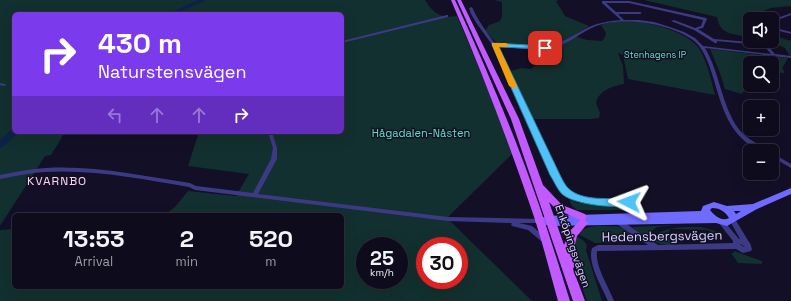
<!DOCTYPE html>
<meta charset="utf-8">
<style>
body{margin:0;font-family:"Space Grotesk",sans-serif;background:#1c1929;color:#f1f3f6;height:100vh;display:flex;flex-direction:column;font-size:15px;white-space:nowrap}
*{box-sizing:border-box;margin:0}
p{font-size:13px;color:#9b9ba3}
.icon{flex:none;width:22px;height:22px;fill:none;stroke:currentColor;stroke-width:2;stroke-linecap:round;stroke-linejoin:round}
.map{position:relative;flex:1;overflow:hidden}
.panel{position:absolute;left:12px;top:213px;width:332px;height:76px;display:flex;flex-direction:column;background:#0e0b1c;border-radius:6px;box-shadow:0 4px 16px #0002,0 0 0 1px #2e2b3b}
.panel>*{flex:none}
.hud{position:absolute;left:12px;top:12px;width:332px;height:122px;border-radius:6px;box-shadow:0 4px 16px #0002,0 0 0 1px #2e2b3b;background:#7c3aed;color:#fff;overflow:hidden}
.controls{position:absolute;left:743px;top:12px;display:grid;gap:8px}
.controls a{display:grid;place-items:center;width:36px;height:36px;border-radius:6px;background:#0e0b1c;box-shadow:0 4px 16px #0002,0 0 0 1px #2e2b3b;font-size:20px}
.speed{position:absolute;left:356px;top:237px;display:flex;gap:8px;font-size:20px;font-weight:700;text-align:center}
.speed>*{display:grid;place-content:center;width:52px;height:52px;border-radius:50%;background:#0e0b1c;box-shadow:0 4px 16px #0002,0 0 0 1px #2e2b3b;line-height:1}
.speed small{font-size:10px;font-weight:400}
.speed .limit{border:6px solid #d22;background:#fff;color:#111}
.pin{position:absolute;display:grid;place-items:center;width:34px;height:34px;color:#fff;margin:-17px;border-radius:8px;box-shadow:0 2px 6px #0006}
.me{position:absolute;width:44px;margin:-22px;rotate:273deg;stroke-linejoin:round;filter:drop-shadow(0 0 3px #0008)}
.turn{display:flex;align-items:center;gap:14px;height:84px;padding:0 20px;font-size:18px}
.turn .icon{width:52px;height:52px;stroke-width:2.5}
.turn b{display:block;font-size:28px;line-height:34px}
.lanes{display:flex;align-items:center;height:38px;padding:0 20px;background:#0003;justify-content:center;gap:20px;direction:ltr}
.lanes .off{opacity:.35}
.eta{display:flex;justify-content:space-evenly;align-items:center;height:68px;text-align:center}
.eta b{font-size:24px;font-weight:600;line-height:28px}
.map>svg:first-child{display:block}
.green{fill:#12302f;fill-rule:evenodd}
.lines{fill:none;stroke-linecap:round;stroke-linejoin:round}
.river{fill:#0c2248;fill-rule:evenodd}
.street{fill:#3d3a85;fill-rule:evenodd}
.secondary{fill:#6f6bff;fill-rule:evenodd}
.primary{fill:#c25bff;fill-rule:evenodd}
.route{fill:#4fc3f7;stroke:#337fa1}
.slow{fill:#f59e0b}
.labels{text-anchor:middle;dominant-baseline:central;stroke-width:3;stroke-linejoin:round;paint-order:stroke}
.far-park-label{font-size:9px;fill:#5fe0c0;stroke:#130f26}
.park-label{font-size:11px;fill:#5fe0c0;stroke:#130f26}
.street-label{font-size:11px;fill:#d9d4ff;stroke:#130f26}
.neighbourhood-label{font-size:12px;letter-spacing:1px;fill:#ffd6f0;stroke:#130f26}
.near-street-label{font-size:13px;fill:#d9d4ff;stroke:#130f26}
</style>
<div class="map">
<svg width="791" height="301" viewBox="0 0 791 301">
<rect width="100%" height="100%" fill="#130f26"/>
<path class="green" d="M0,0H425C433,13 441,19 457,16L498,113L513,153L447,218L532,301H0V230L14,229V287H342V215H164L175,207L188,191L236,196L249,174L188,166L199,132H342V14H14V132H64L61,139L51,155L45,156L0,226ZM365,246H399V280H365ZM425,246H459V280H425Z
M494,0H559L556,1L565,16L589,26L575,35C582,41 593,40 602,41L605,37L606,33L601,25C624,15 680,26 697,46C706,56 712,83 715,95L628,79L623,55L618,53L623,66L624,84C613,86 599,90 596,103L600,113L599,118L591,119H533L511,71L521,68L531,69C541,60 550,57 563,59L562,55L554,49L498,44L485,31L489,25L500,21L502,16V2Z
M644,0H791V6L771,8L742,19L750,26V37C735,34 720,36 717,17Z
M772,35L791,41V57L785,48L770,41H772Z
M710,49L788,58L782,69L784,70V73L773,72L774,78L772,77V63H750V81L742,94L725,89L720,73Z
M569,199C572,201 577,203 581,203C594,205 625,198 634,210H577L572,206Z
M674,225L657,227L645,236L632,227Z
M616,226L623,228L641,239L633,242L595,243L578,234C587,223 603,227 616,226Z
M701,227L719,232L721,238L708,230L670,229L668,233L675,246L660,244L649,239C665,226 681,227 701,227Z
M575,236L583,240L587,245L586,250L602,301H587C579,278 571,261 575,236Z
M734,251L762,261V264L738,263L731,253H734Z"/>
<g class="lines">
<path class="river" d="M198,0H206L175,14H167Z
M14,129V132H18L17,134L3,147L0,148V140L11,130Z"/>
<path class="street" d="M602,1H629L706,18L707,19L703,28L698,29L714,39L760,43L767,45L775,54L791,56V58L705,48C720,73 721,104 738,128C747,140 757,142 767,151C758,151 757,149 750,145C723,127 719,92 709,65C705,55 701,46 693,40C670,23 622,16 596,26C581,32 570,43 555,47C536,52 516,48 497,46L500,50L534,128L566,190L582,198L631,201L637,203L646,217L647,219L646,221H642L633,207L628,204L581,202L562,192L530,128L496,50L477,24L471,14L469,8L472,7C478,21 487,32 495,44C515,45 538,50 557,43C567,40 576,34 585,29C596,23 608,21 621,20L602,3ZM606,3H629L703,20L701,26L695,28L674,20L671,21L694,30L715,43H717V41L760,45L765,47L771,54L703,46L695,38L684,32L670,27L654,22L639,20H624L618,14H640L642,13L640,12H616Z
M746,13H748L762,19H757L746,15Z
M791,13V15L772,22V20Z
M447,15H448V17L342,43V41Z
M772,27L791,32V34L772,29Z
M0,83L5,84L6,85L4,86L0,85Z
M268,132H272L277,148V159L258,194L448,217L539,219H541L542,221L541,223H519L532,226L545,237L546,239L545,241H541L528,230L512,226L511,224L512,223L448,221L195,190L189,187C142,179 93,169 45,172C30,173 15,176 0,179V175C15,172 30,169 46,168C94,165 143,176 190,183L196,186L253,193L271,159L273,148Z
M772,153L791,164V168L772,157Z
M731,219H735L749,242L750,243L752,249L751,251L743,253L736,249L599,251H597C595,267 609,287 614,301H608C602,287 587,263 592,248L598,245H648L618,225L617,223L618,221H622L658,245L733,243V241L718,222L719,220H723L739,239H740L730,221ZM740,244H741L745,247H744Z"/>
<path class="secondary" d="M791,188V194L757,209L727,226L716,223L551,226L536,223L535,221L536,219L542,218L546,216L701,211L703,206L714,202L727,206L753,204ZM712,208C719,208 725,211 729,218C722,222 715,216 710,210ZM734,211H741L736,214Z"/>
<path class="primary" d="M451,0H455C486,67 515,136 539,205C550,237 560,269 570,301H558C549,269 541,236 530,205C506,135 480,67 451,0Z
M457,0H461L519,119L543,185L562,205L585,214L587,217L585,220L588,223L577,236L574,248V267L573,269L585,301H573L511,119ZM549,202L556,209L580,220L570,231L564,245Z"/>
</g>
<path class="route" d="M492,43L548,46V49H545L499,47L560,175C562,179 565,185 568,188C582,202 611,198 629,198L633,199L634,202L633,205C618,209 574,205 562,194C557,189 554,181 550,175L492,45Z"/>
<path class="slow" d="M492,43H506L509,45L506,47H499L517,86L516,88H513L509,86L492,45Z"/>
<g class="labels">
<g class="far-park-label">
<text x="655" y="55">Stenhagens IP</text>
</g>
<g class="park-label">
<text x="421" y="133">Hågadalen-Nåsten</text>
</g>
<g class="street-label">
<text transform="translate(573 246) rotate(71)">Enköpingsvägen</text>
</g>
<g class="neighbourhood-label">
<text x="57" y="181">KVARNBO</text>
</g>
<g class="near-street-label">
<text transform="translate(662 236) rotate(-1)">Hedensbergsvägen</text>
</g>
</g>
</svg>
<div class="controls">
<a><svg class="icon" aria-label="sound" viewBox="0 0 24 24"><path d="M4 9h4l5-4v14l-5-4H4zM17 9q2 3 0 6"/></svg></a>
<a><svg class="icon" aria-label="search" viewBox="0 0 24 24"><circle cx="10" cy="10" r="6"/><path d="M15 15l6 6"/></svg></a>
<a>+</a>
<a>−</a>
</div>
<div class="speed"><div>25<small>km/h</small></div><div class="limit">30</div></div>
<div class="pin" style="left:545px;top:48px;background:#d93025"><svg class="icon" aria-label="arrive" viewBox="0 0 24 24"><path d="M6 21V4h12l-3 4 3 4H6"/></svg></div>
<svg class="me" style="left:629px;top:202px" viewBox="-20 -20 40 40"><path d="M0-17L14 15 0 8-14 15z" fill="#4fc3f7" stroke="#fff" stroke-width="4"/></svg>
<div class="hud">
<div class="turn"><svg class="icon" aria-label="right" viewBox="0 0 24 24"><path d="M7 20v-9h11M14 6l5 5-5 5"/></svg><div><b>430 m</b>Naturstensvägen</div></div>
<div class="lanes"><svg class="icon off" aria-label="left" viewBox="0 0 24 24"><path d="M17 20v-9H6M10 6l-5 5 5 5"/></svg><svg class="icon off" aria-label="ahead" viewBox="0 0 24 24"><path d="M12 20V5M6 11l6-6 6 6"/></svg><svg class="icon off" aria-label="ahead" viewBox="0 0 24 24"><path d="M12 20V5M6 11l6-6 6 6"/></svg><svg class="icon" aria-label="right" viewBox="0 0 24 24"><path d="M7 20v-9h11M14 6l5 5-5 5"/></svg></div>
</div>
<section class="panel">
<div class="eta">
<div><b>13:53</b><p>Arrival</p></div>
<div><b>2</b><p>min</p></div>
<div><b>520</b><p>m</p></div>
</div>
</section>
</div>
